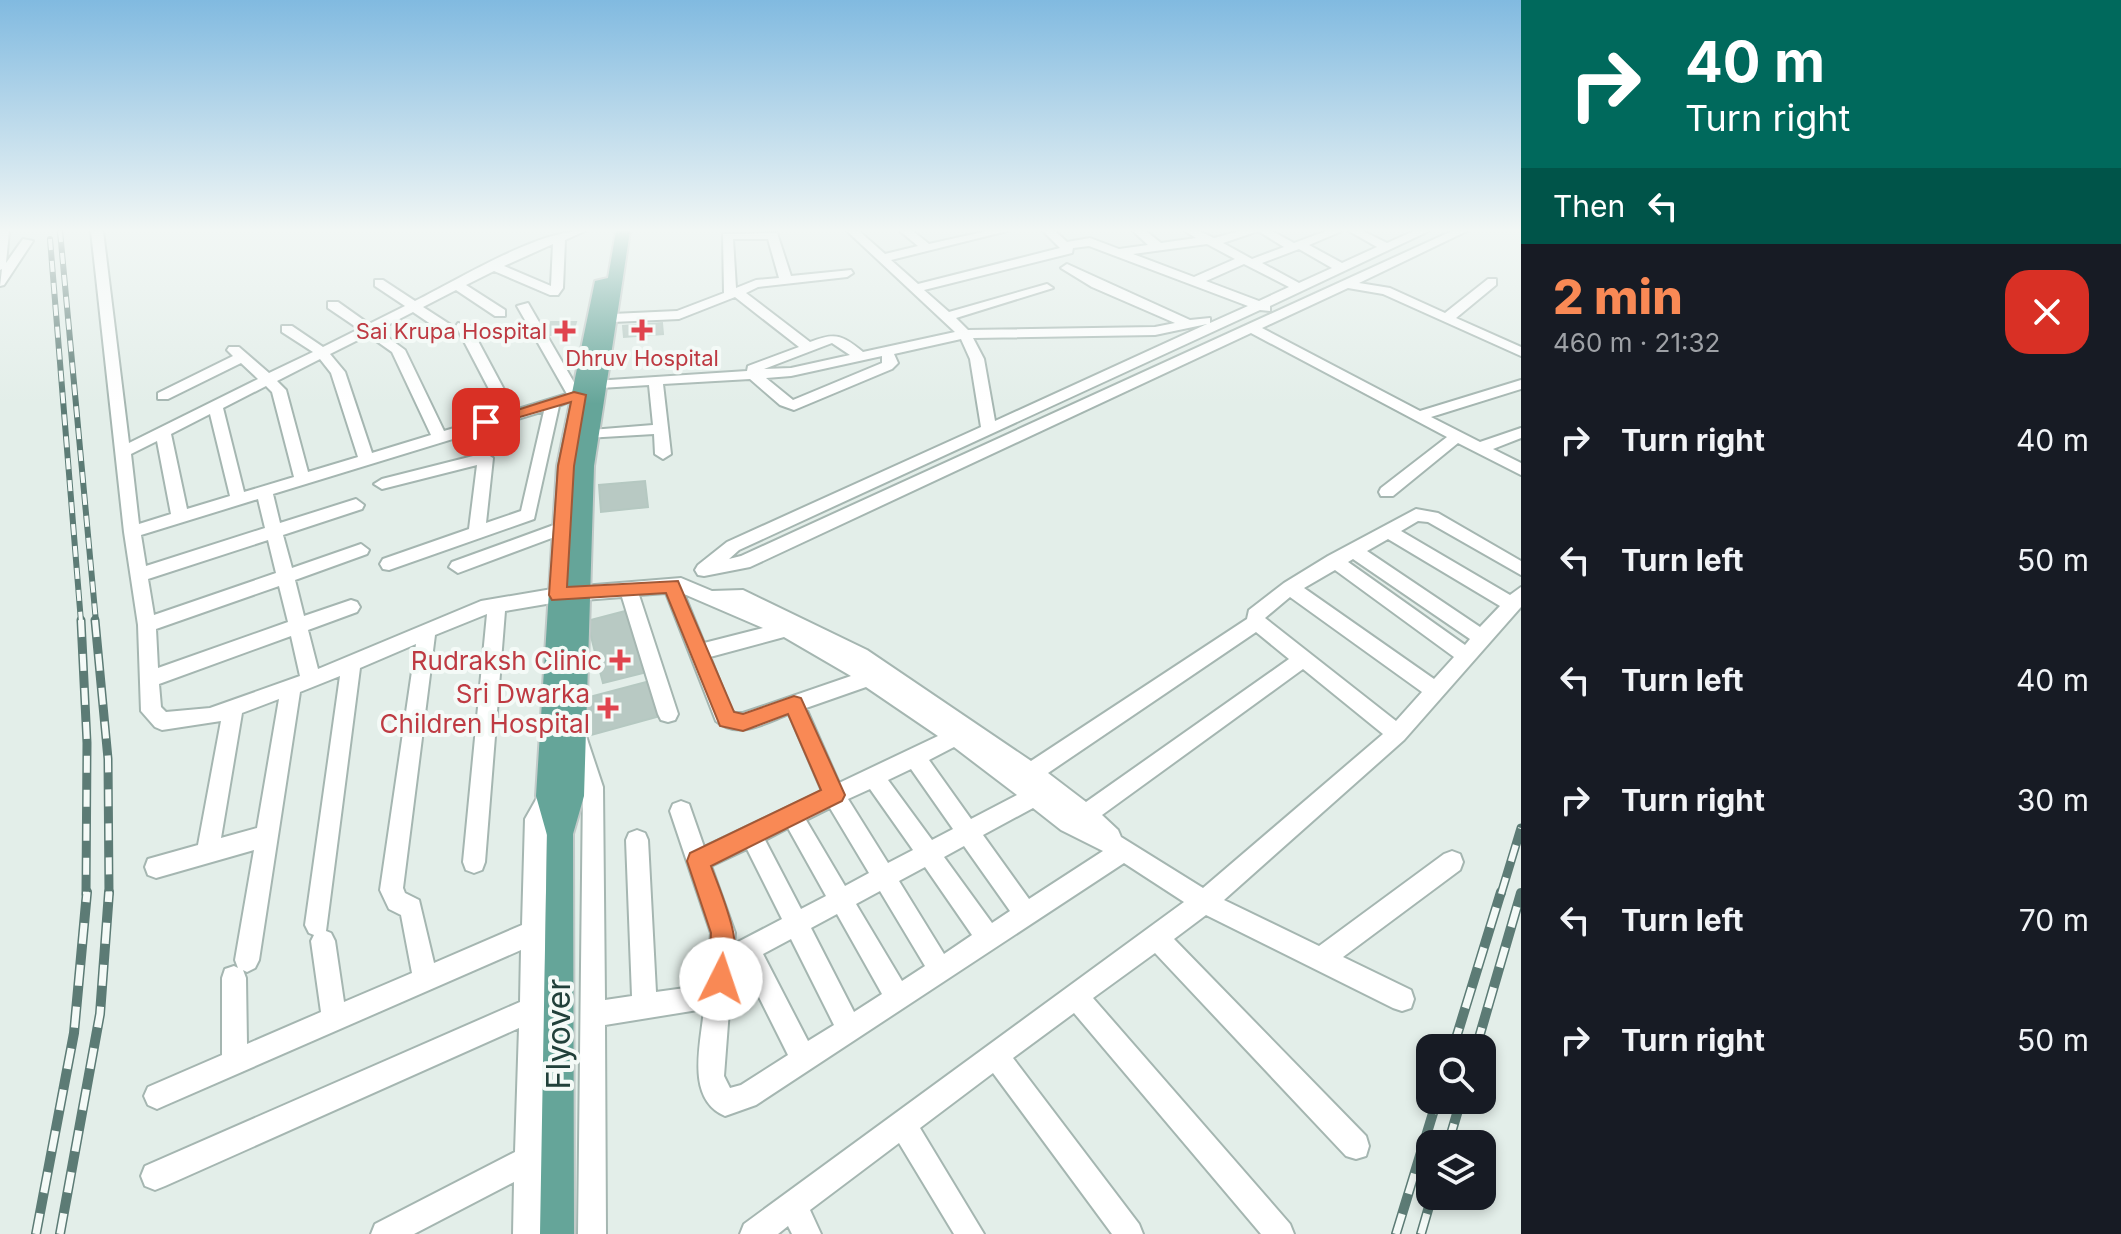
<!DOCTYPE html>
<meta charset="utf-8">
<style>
body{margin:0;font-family:Inter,sans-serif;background:#20242c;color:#f1f3f6;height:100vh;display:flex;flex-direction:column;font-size:30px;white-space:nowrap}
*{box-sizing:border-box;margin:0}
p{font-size:26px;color:#9ea1a6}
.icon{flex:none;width:44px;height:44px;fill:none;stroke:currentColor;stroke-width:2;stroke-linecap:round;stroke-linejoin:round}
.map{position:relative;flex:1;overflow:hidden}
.sheet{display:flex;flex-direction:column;background:#171b24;width:600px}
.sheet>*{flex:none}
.banner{background:#00695c;color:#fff;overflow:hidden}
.tools{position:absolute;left:1416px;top:1034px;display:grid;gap:16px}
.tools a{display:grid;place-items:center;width:80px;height:80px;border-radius:16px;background:#171b24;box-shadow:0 4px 12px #0003;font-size:40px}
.pin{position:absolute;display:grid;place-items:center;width:68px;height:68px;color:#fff;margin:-34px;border-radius:16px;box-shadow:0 4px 12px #0006}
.me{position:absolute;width:88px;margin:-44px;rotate:4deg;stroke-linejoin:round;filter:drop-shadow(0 0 6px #0008)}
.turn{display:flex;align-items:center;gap:28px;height:168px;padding:0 32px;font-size:36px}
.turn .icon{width:104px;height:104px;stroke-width:2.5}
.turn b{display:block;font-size:56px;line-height:68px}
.then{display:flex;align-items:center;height:76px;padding:0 32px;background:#0003;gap:16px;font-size:30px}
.round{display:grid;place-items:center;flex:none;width:84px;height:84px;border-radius:24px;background:#20242c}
.summary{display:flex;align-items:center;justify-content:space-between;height:136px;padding:0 32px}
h1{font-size:48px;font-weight:800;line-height:60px;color:#f98955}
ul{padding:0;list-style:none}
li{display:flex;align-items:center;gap:24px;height:120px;padding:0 32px}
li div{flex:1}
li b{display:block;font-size:30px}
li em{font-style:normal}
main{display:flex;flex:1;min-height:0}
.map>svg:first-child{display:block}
.building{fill:#b8c9c3;stroke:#b5c8c1;stroke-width:2}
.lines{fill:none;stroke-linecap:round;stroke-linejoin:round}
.minor-casing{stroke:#a5b6b1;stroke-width:4}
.major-casing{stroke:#c1cac8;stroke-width:4}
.minor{fill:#fff;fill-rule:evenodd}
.major{fill:#65a599;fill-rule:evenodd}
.rail-far2-casing{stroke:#5c7b75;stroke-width:6}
.rail-far1-casing{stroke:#5c7b75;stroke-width:9}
.rail-casing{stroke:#5c7b75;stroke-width:10}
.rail-far2{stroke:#f4faf7;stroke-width:4;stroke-dasharray:11;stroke-linecap:butt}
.rail-far1{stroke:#f4faf7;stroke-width:6;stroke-dasharray:17;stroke-linecap:butt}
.rail{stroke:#f4faf7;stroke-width:7;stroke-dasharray:21;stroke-linecap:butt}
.route{fill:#f98955;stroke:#a25937;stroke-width:2}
.health-dot{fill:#e0444e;stroke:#f4faf7;stroke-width:3}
.labels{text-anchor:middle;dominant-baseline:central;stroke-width:8;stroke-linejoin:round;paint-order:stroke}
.far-health-label{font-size:22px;fill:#be3a42;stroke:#f4faf7;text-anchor:end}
.health-label{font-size:26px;fill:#be3a42;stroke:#f4faf7;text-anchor:end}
.near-street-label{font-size:32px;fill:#21403a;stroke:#f4faf7}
</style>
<main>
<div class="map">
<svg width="1521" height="1234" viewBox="0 0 1521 1234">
<rect width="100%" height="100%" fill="#e3eee9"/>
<path class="building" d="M551,322H576L572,335H547Z
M662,323L663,334L624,337L623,326Z
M645,481L648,507L601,512L599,485Z
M629,610L647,672L603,683L587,621Z
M650,681L660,716L591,735L582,699Z"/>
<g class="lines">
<g class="minor-casing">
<path id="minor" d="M0,231H9L6,263L23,239L33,241L4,285L0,286L2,269L0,270Z
M91,231H103L129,443L258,379L241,363L168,399H158V393L233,356L227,350L229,347H239L269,373L313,352L282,332V326H292L323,347L359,329L328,308V302H338L369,324L405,306L375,286V280H383L415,301C458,280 539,229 585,231L565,240L563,288L558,295H550L494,271L466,285L505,310V316H495L456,290L423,307L454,327V333H444L413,312L378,330L405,350L444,431L502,414L456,326L458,323L470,326L515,410L567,394L517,306L528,303L579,391L586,395L559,406L534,519L389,570L383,569L380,564L383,559L469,529L477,465L382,489L374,484L382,479L485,453L493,458L486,523L521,511L544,411L273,494L280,523L356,499L364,505L362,509L283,535L292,568L361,544L369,550L367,554L295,580L304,616L351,600L357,602L360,607L357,612L308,630L318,669L481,601L558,588L681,578L712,591L743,590L867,650L1031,761L1247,619L1249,610L1284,583L1328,556L1416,509L1438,513L1521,561V575L1428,522L1418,521L1401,531L1510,595L1521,587V607L1404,740L1224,900L1319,946L1444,854L1452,851L1460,854L1463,862L1460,870L1343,957L1411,990L1414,999L1411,1008L1402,1011L1393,1008L1206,915L1174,939L1366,1136L1369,1146L1366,1156L1356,1159L1346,1156L1155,953L1093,998L1290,1224L1294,1234H1261L1074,1013L1013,1058L1139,1224L1143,1234H1112L993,1073L920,1128L984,1234H954L899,1143L810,1210L821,1234H792L788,1226L778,1234H740L744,1224L1184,902L1124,863L756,1105L725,1116C685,1099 701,1043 704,1009L605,1025L606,1234H578L583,787L568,739L571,733L578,730L585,733L603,787L605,1000L632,996L626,840L629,833L637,830L645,833L648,840L656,992L707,985L711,933L670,811L673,804L681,801L689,804L704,847L822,791L789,714C765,723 738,740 716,721L666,593L639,595L678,714L675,720L668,722L661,720L658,714L622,597L558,602L505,611L485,862L482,870L474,873L466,870L463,862L487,614L435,635L403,888L405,893L419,900L434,963L522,925L525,819L542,789L549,786L556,789L560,796L547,820L541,1234H513L514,1182L414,1234H371L375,1224L515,1152L519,1028L165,1186L155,1190L145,1186L141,1176L145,1166L520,1002L521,950L166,1105L157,1109L148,1105L144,1096L148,1087L222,1055V978L225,969L234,966L238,968L235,960L254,850L156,878L148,875L145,867L148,859L198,845L221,721L162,730L155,727L141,711L138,625L124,532ZM553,244L551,286L504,266ZM368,335L392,352L431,435L372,453L345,372L330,354ZM320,359L331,373L358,457L308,472L286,390L277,381ZM266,386L272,392L294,477L244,492L223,408ZM210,414L230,496L187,509L171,434ZM157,441L171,514L139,524L131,454ZM258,499L265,528L146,566L141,535ZM1388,539L1500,606L1480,627L1367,551ZM268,540L276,573L154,615L148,579ZM1353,559L1470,639L1465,645L1348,562ZM1335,570L1454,657L1434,679L1304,588ZM279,586L288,622L158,668L156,629ZM684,594L763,628L704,643ZM1290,597L1422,692L1396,721L1265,618ZM1256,632L1289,659L1086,802L1048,773ZM291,636L300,676L210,708L166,712L161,707L159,684ZM784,637L851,676L743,713H735L731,710L710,657ZM416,644L380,890L389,909L401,915L412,973L344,1002L335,941L331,933L326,931L360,668ZM1303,669L1383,734L1203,888L1121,837L1118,830L1102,815ZM340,676L305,925L309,933L314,935L311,941L321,1012L247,1044L246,978L243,970L247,972L255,968L259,960L300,692ZM866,687L938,736L839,783L806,708ZM279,699L257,828L221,838L242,713ZM954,747L1017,795L971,819L929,760ZM911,769L953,829L932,840L888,780ZM870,789L913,850L888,863L848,799ZM830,808L869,873L845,886L806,820ZM1033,808L1061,830L1103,851L1029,899L983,835ZM788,828L826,896L801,909L765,840ZM964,846L1010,911L992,923L944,857ZM747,849L782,919L734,944L735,933L711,866ZM925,867L972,935L944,954L899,881ZM880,891L925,966L902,981L856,904ZM837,914L882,994L854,1012L811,928ZM791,939L834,1025L808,1041L763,954ZM743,965L788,1055L741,1085L730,1088L724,1076L732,971Z
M847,231H859L885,254L918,246L900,231H913L929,244L987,231H1007L891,260L918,284L1060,248L1043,231H1055L1067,242L1090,238L1119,249L1148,245L1133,231H1146L1161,243L1196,238L1185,231H1199L1214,238L1240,231H1258L1223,243L1252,259L1284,247L1258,231H1272L1294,243L1326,231H1342L1309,245L1342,263L1377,247L1349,231H1363L1387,243L1414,231H1429L1270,306V311L1260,310L739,550L729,559L741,556L1452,231H1467L1359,283L1390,288L1445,313L1488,279H1496V285L1456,318L1521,347V356L1383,294L1348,288L1262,328L1420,411L1521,380V389L1431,417L1480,442L1521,428V438L1493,449L1521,463V475L1458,443L1393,496H1381L1379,492L1381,488L1447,437L1251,333L750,567L704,576L698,575L695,570L698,565L727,542L981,427L970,359L961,339L894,354L898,363L892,369L794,410L780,405L750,379L663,384L671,454L663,459L655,454L654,434L586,438V432L591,430L653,425L649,385L584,389L579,388V382L747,371L748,366L799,347L735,297L679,319L612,322L606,318L612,314L677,311L724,293L723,234L777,233L791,276L851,270L853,273L847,277L758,287L746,293L810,342C836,332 842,335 863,352L955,332ZM733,239H768L779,278L756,280L736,288ZM1207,244L1235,259L1194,277L1133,254ZM1089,246L1248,306L1210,323V318L1190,320L1067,264L1061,268L1092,287L1175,323L1155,327L968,330L956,318L1053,288L1047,284L949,312L924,290L1072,253L1073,248ZM1299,249L1332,268L1299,283L1262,263ZM1244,264L1289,287L1259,301L1206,281ZM1207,324L995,421L984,359L973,338L1155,335ZM832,343L850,355L791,368L764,369ZM882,356V363L793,400L766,378L791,376Z
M562,522L570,528L568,532L458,573L449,567L452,562Z"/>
</g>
<g class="major-casing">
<path id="major" d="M616,231H630L594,466L584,796L573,834L574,1234H540L547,835L536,796L557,466L595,281L608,278Z"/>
</g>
<use href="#minor" class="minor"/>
<use href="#major" class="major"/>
<g class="rail-far2-casing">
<path id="rail-far2" d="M60,231L96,622
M50,239L81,622"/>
</g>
<g class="rail-far1-casing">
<path id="rail-far1" d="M81,620L87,743L86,894
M95,620L108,759L109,894
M1501,894L1521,828"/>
</g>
<g class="rail-casing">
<path id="rail" d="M1453,1048L1501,892
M1476,1048L1521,893
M1448,1144L1461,1100
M36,1234L74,1033L87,892
M60,1234L100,1014L109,892
M1396,1234L1437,1100
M1421,1234L1432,1196"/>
</g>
<use href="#rail-far2" class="rail-far2"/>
<use href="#rail-far1" class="rail-far1"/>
<use href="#rail" class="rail"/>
</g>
<linearGradient id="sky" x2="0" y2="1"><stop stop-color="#81bae0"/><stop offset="0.57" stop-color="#f2f7f5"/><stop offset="1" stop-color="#f2f7f5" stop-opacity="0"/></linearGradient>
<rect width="1521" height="404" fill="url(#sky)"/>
<path class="route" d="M574,392L586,395L574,466L567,587L678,581L734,712L743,714L794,696L801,698L845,795L842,801L711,866C725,904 746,947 730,988L721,991L712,988L709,979L711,933L687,861L690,853L821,790L788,714L743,731L720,726L666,593L552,600L549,595L558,466L571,402L486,427L479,422Z"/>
<g class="health-dot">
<path d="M638 318h8v8h8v8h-8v8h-8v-8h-8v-8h8z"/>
<path d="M561 319h8v8h8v8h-8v8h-8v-8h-8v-8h8z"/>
<path d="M616 648h8v8h8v8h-8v8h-8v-8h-8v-8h8z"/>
<path d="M604 696h8v8h8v8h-8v8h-8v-8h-8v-8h8z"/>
</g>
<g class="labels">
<g class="far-health-label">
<text x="547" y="331">Sai Krupa Hospital</text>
<text x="642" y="358" text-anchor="middle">Dhruv Hospital</text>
</g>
<g class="health-label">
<text x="602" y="660">Rudraksh Clinic</text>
<text x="590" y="693">Sri Dwarka<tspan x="590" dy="30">Children Hospital</tspan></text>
</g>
<g class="near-street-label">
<text transform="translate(558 1034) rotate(-90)">Flyover</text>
</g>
</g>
</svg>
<div class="tools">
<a><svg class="icon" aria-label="search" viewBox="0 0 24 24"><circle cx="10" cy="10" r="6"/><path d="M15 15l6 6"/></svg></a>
<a><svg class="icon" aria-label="layers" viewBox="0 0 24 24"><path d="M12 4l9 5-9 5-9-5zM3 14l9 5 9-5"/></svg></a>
</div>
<div class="pin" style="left:486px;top:422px;background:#d93025"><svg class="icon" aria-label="arrive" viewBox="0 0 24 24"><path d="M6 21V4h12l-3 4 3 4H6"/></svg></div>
<svg class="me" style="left:721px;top:979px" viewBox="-20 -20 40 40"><circle r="19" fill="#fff"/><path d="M0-13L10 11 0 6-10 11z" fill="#f98955"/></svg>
</div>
<section class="sheet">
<div class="banner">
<div class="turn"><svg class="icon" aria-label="right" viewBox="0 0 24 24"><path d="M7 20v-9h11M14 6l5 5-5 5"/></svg><div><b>40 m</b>Turn right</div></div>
<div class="then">Then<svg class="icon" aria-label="left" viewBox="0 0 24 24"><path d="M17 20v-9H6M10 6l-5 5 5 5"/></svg></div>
</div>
<div class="summary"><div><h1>2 min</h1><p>460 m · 21:32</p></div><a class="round" style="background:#d93025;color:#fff"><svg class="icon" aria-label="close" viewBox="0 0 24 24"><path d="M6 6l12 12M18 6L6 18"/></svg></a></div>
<ul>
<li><svg class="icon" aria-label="right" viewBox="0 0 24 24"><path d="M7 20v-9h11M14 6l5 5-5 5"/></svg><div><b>Turn right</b></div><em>40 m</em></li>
<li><svg class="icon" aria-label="left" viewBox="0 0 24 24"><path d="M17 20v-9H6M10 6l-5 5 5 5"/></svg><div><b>Turn left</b></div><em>50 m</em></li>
<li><svg class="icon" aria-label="left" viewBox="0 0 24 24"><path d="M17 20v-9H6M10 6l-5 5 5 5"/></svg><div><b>Turn left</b></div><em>40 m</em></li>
<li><svg class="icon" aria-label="right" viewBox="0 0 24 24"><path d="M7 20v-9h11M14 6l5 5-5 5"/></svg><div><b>Turn right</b></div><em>30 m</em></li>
<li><svg class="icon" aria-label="left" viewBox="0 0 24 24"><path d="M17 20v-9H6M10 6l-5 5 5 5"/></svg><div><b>Turn left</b></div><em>70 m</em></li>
<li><svg class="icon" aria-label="right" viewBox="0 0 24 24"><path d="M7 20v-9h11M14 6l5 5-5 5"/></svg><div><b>Turn right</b></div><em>50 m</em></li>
</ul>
</section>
</main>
